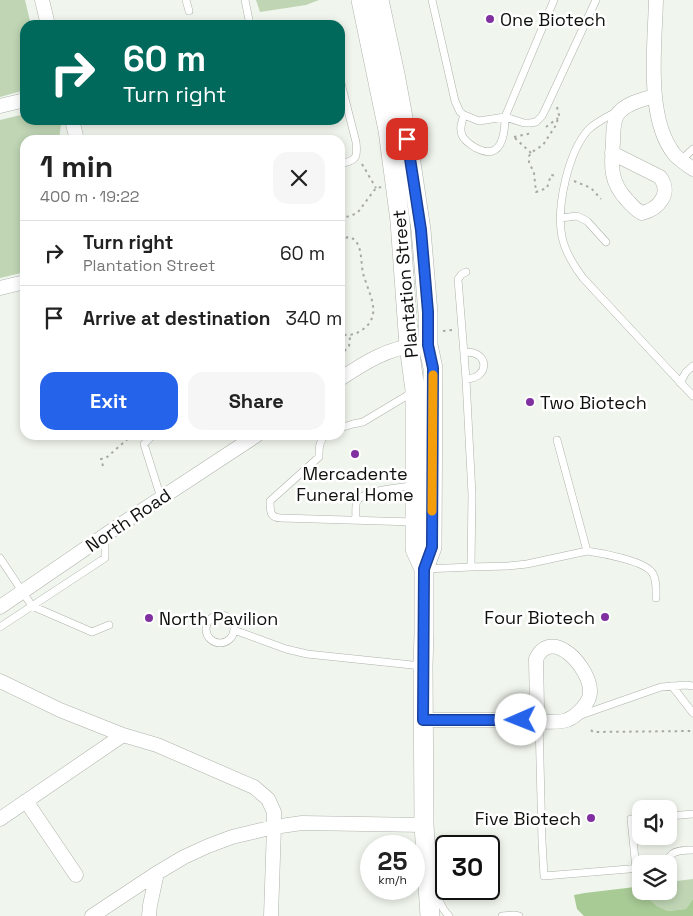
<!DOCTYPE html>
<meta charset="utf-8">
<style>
body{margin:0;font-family:"Space Grotesk",sans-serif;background:#f6f6f6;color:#222;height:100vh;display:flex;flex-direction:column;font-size:19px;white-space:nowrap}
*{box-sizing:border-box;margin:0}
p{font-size:16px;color:#767676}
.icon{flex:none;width:28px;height:28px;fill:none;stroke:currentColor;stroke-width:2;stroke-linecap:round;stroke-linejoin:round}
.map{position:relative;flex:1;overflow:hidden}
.details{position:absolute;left:20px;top:135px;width:325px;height:305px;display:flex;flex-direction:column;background:#fff;border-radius:15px;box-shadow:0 2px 8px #0003}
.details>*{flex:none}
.banner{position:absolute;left:20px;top:20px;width:325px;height:105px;border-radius:15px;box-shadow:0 2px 8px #0003;background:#00695c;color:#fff;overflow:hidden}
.buttons{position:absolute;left:632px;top:800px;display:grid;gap:10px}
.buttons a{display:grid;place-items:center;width:45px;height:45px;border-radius:10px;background:#fff;box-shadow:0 2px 8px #0003;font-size:25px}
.speed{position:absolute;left:360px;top:835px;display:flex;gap:10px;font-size:25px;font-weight:700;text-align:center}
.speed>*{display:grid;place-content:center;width:65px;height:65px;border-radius:50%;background:#fff;box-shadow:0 2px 8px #0003;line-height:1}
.speed small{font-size:12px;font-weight:400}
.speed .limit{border:2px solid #111;border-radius:8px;background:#fff;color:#111}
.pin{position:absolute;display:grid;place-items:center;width:42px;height:42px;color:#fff;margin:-21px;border-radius:10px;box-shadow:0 2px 8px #0006}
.me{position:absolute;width:55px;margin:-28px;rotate:269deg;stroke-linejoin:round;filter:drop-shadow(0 0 4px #0008)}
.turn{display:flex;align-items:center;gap:18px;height:105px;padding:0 20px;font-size:22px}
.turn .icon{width:65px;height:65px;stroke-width:2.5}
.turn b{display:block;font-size:35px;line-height:42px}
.round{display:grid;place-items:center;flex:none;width:52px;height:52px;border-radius:15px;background:#f6f6f6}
.overview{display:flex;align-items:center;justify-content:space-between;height:85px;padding:0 20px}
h1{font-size:30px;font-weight:700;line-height:38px}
.action{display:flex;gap:10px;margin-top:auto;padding:10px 20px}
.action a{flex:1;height:58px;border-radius:15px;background:#2563eb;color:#fff;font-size:20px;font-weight:700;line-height:58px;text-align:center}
.action a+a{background:#f6f6f6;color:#222}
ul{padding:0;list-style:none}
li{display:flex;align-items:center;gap:15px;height:65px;padding:0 20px;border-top:1px solid #e0e0e0}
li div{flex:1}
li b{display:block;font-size:19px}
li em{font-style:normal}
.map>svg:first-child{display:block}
.green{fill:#bfd5b4}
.water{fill:#a8ca95}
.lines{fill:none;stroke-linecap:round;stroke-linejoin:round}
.lane-casing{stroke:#aeb3ab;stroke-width:8}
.street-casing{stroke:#aeb3ab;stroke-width:15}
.secondary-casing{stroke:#aeb3ab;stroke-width:20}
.path{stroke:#a6aaa3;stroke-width:2;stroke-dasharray:2.5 4;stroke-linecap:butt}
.lane{stroke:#fff;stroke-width:7}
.street{stroke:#fff;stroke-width:14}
.secondary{stroke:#fff;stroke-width:19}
.route-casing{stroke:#184099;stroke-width:12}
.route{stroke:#2563eb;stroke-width:9}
.slow{stroke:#f59e0b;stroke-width:9}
.poi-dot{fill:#8030a0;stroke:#fff;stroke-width:2}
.labels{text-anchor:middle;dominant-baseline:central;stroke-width:5;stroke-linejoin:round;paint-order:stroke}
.poi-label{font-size:18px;fill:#0f110e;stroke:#fff;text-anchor:start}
.street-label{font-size:18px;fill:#0f110e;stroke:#fff}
</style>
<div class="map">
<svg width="693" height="916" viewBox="0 0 693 916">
<rect width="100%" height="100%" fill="#f0f5ed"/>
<path class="green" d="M0,0H25L31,25H25V90L0,97Z
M256,0H319L306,5L260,12Z
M25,114V120H54V122L61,124L59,140H25V272L0,278V120Z
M693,879V899L686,909L668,911L657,906L635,887L641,886V891H669V882Z"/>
<path class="water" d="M635,887L657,906L668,911L686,909L693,899V916H584L577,909L574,895L585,893Z"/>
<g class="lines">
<g class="lane-casing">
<path id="lane" d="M186,0L189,11
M245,0L250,25
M432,0L455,101L460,112L464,115L479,121L505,117L524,123H530L536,122L542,116L546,108L596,0
M340,79L356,142C358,159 356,160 340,164
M618,111C607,117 596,122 588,130C568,153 556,207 562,237C565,252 574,266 583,278L693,396
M464,115C462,121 459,128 462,135C464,141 471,145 476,148C501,161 505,136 505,117L554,0
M681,160L693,149
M561,218L577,216L587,221L606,242
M464,352C489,350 491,378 466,379
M680,383L686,372L693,366
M340,428L353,424L363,422L413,392
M153,435L144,444L161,498
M325,435C319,442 319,448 319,457L270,501C270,511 270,518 281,518L414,522
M356,520C356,515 355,505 357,501C364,490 402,487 414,486
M587,551C601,553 647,561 653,574C657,581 656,590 656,598
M0,558L32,606L92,632L109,625
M471,567L508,566L527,564L587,551L557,440
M425,569L471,567L472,495L466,379L458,279L462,274L466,272
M206 629a14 14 0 1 1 28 0a14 14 0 1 1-28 0Z
M0,627L105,558V536
M234,630L286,649L307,654L422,666
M672,686L693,713
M581,715L661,687L686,685L693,686
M539,721L542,841L544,876L641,868
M669,816L693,814
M663,864C668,861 668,858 672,854C677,850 686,850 693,850
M636,869L631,819L641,818
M435,893L444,910L449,916
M502,916L514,915L519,916"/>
</g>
<g class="street-casing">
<path id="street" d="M42,0L48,25
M656,0C655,44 645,119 675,155C680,160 687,165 693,169
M0,106L25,100
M72,120L77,140
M612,153L660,177C672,193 659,209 642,213C635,210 632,205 627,200C610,182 611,166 613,142C613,134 613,123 617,115C625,103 642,100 655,96
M0,288L25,282
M340,379C364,363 389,347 419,345
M0,607L117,527L257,435
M0,681L60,710L123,735L157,745L254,787L268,799L274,812V827L271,916
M423,720H521C528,717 533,715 537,708L536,659C552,625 590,668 590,691C591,702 577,716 567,720C558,724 532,721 521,720
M26,801L76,875
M0,819L123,735
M92,916L157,873L184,857L208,846L232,837L274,827L302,823L424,825
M149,916L150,905L157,873"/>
</g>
<g class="secondary-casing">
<path id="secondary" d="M361,0L388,130L400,221L409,346L415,390V549L424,569
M379,0L395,74L410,156L421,230L428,313V345L433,368L432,547L424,569V633L423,666L424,825L430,916"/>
</g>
<path class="path" d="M557,107L559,115L556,125L543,145L532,152L529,156V162L534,173L536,192L547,188L551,175L557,176
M546,127L558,118
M514,137L532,133
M515,138L531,153
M362,164L376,188
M574,181L591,188L601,199
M340,218L351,216L358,212L376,188L382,187
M340,241L348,237C352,238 355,239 357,243C362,251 361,264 363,273C368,293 384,315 362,330C355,335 348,336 340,334
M443,331L453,330
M340,356L349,346L350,337
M103,466L101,459L106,458L131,436V435
M591,730L593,732L693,731"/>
<use href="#lane" class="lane"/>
<use href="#street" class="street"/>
<use href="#secondary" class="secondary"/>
</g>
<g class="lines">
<g class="route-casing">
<path id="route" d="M407,139L421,230L428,312V345L433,368L432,547L424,569L423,720H521"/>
</g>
<use href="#route" class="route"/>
<path class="slow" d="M432,511L433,375"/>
</g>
<g class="poi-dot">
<circle cx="490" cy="19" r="5"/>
<circle cx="530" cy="402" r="5"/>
<circle cx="355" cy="454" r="5"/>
<circle cx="605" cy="617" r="5"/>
<circle cx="149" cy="618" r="5"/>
<circle cx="591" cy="818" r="5"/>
</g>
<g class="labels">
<g class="poi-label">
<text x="500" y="19">One Biotech</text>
<text x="540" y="402">Two Biotech</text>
<text x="355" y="473" text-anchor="middle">Mercadente<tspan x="355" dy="21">Funeral Home</tspan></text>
<text x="595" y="617" text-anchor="end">Four Biotech</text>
<text x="159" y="618">North Pavilion</text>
<text x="581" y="818" text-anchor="end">Five Biotech</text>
</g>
<g class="street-label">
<text transform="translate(405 284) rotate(-95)">Plantation Street</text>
<text transform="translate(128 520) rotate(-34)">North Road</text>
</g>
</g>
</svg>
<div class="buttons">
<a><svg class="icon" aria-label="sound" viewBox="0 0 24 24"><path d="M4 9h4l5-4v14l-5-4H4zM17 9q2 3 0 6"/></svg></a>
<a><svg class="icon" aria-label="layers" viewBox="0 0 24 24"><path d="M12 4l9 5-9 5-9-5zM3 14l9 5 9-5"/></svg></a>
</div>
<div class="speed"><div>25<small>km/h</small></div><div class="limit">30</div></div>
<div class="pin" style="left:407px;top:139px;background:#d93025"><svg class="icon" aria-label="arrive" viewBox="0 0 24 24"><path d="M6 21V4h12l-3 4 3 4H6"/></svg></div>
<svg class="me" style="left:521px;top:720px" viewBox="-20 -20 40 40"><circle r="19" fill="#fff"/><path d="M0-13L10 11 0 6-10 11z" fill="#2563eb"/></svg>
<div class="banner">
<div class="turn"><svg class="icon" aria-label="right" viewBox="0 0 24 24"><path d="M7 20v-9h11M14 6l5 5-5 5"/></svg><div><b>60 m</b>Turn right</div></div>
</div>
<section class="details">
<div class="overview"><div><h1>1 min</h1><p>400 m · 19:22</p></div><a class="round"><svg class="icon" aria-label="close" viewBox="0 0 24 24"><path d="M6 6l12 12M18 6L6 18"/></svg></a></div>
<ul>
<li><svg class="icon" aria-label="right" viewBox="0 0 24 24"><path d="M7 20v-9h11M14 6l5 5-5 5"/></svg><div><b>Turn right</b><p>Plantation Street</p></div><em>60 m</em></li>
<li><svg class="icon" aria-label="arrive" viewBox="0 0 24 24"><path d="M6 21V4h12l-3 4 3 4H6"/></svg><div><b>Arrive at destination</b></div><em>340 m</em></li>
</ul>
<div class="action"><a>Exit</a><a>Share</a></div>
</section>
</div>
